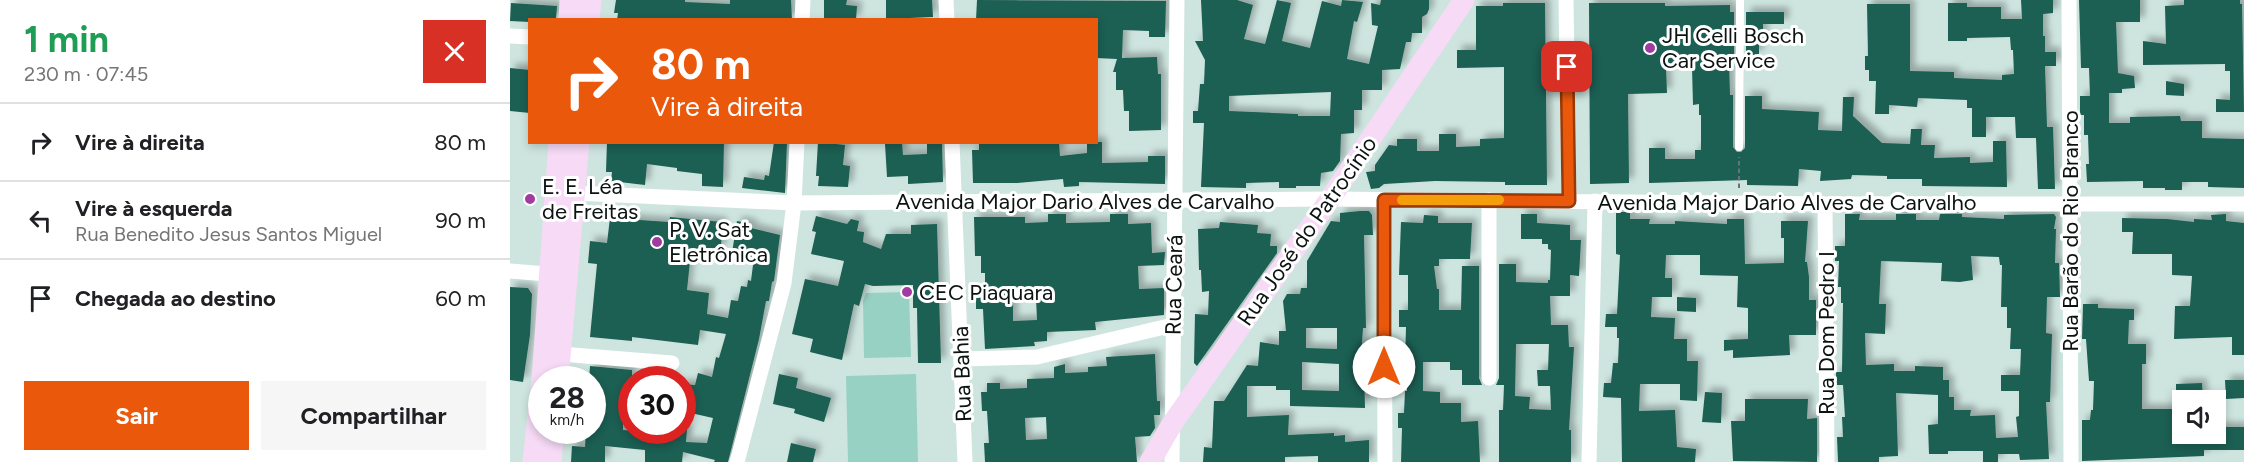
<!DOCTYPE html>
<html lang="pt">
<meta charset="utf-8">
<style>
body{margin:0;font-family:Figtree,sans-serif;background:#f6f6f6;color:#202124;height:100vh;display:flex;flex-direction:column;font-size:22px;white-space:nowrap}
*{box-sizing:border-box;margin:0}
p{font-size:20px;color:#757577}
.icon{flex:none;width:33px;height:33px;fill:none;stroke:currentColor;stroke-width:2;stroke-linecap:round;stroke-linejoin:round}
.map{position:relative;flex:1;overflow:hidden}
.side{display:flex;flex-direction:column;background:#fff;width:510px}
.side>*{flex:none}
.hud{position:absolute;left:18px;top:18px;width:570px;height:126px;border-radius:0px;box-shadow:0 3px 9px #0003;background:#ea580c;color:#fff;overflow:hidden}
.controls{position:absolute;left:1662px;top:390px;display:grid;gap:12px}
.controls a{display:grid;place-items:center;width:54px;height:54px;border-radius:0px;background:#fff;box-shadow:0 3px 9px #0003;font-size:30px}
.speed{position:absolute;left:18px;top:366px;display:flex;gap:12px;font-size:30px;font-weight:700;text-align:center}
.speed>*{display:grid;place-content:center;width:78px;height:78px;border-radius:50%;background:#fff;box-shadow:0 3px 9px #0003;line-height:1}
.speed small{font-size:15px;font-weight:400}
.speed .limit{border:9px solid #d22;background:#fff;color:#111}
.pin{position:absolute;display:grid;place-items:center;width:51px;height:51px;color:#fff;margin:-26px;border-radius:12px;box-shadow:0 3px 9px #0006}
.me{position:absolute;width:66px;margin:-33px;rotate:0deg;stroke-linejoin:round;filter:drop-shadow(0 0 4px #0008)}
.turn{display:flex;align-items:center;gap:21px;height:126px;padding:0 24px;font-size:27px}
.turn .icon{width:78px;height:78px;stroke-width:2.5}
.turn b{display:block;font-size:42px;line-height:51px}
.round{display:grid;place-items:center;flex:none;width:63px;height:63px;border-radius:0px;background:#f6f6f6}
.summary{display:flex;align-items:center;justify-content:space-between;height:102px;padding:0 24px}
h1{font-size:36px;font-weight:700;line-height:45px;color:#1e9e55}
.button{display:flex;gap:12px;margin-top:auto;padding:12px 24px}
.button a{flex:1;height:69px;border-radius:0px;background:#ea580c;color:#fff;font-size:24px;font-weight:700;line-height:69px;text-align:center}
.button a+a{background:#f6f6f6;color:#202124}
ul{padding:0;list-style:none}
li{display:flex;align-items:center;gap:18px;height:78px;padding:0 24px;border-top:2px solid #e0e0e0}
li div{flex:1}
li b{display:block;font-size:22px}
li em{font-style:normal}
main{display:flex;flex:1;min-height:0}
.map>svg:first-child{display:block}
.pitch{fill:#97d1c3}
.building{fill:#1c5e52;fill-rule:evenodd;filter:url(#shadow)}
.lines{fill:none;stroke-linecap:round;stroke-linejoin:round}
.path{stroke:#667571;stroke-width:2;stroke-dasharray:4.5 3;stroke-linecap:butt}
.lane{stroke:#fff;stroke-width:8}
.street{stroke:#fff;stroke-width:15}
.secondary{stroke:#f6daf6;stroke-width:21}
.route-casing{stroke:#983908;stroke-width:15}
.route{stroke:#ea580c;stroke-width:10}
.slow{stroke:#f59e0b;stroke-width:10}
.poi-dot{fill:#9f3ba1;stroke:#fff;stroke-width:2}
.labels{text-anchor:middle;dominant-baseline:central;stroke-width:6;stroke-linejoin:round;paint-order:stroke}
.poi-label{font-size:22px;fill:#0b1311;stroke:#fff;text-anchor:start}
.street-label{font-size:22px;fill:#0b1311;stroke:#fff}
</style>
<main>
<section class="side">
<div class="summary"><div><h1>1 min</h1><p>230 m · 07:45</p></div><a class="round" style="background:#d93025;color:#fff"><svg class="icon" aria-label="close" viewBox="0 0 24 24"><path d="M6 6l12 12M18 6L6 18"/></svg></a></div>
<ul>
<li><svg class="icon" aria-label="right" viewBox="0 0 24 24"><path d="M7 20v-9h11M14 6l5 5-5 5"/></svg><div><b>Vire à direita</b></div><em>80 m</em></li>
<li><svg class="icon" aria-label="left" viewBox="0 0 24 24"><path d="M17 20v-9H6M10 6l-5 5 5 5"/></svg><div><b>Vire à esquerda</b><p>Rua Benedito Jesus Santos Miguel</p></div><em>90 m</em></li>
<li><svg class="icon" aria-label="arrive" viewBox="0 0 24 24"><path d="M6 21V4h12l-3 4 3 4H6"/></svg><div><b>Chegada ao destino</b></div><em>60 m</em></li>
</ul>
<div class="button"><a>Sair</a><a>Compartilhar</a></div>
</section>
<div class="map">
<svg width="1734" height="462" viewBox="0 0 1734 462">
<defs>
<filter id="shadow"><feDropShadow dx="5" dy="-5" stdDeviation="3" flood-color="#0004"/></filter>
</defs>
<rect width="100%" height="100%" fill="#cee5df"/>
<path class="pitch" d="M399,292L401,357L354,358L353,301L356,293Z
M406,374L408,462H338L336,376Z"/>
<path class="building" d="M106,0H175V2L220,4V0H281L282,20H107L108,13H104Z
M314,0H337L336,5L347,6L346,20H314Z
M376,0H422L423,17L376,19Z
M467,0L656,1L655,37H639V31L613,30L612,58L647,57L648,74H651V130L619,131V111H614L613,90H606V72H603L607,59L586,58V20H466Z
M691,0H727L743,5L734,39L755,44L767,0L781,3L772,41L800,48L812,1L831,6L832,0L853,2L847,22L844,21L837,59L859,64L868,26L862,25L861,3L870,5L871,0H919V9L917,14L912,17V33H902L901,42H896L890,69L872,70V90H852V110H844V133L831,134L830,161L823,171L811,173L810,186H786V188H769V182L736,183V188L691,187L694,123H683V111H688L690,84H694L695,60L685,41H693ZM821,92L820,116H788V114L719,111V96Z
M1511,0H1543V13L1533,14V36H1535V52H1546V66H1535L1537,127H1543L1545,189H1528L1526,138H1506L1505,117H1476V137H1462V108H1457V100L1408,98L1407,107L1379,105V114H1365L1366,81H1359V70H1355V56H1358L1357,4H1400V71L1444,72V78L1492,80V75L1504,74L1503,50H1501L1500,37L1457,38V41H1438V3H1457V7H1491V19H1512Z
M1569,0H1630V22H1606L1608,73L1624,76L1625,88L1612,89V93H1599V123H1620V117L1670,116L1671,121H1692V138L1734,139V188L1698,187V182H1672V190H1655V188H1633V181L1577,182L1576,164H1579L1578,135H1574V115H1570V96H1580L1579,68H1571Z
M1674,0H1730V4H1732L1734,112H1706V99L1720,100V71H1715V64L1633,65V41L1656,44L1655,6L1674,5Z
M1,3L47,6L46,20H20V22L0,21Z
M993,3H1035L1037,185H995V182L925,181L874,184L869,188L861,189L856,172L865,171V165L879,145L887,146V139H907V151H929V134H946V147L970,146V139L994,138V67L947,68V50H966V6H993Z
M1079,3H1155V6L1220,5V12H1224V62H1219L1220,95H1223V147L1227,152H1231L1235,148V96H1252V109L1309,112L1308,130L1332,131L1333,97H1344L1343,116L1372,143L1400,144L1401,129H1412L1411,145H1425L1424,158L1460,157V163L1483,162V141H1496L1497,187L1412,186V179H1377V176L1342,175L1341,179L1310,181L1311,171L1289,169L1288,186L1237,185V180L1139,183V148H1155V159H1185V150H1191V115H1189V104L1183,105L1182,67L1156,68L1157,93L1118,94L1119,183L1080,184Z
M1236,12H1274V24H1253V37H1249V55H1236Z
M0,68L20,70V113L0,111Z
M1656,81L1674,84V96L1656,95Z
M97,142H214L213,187L192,186V174L167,171V168L137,164L135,185L101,181L102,172H96Z
M264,142H277L275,193L232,188L234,177L254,180L255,175L259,176Z
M308,142L335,145L333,165L340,166L338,187L308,186L309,176H306Z
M417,142H432L433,182L398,184V176L377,177L375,144L392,143L393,155L417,154Z
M469,142H549L550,156L577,153V142H592V163L638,162V156H655V184L569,182V186L554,187L553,179L507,183H463L462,150H469Z
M850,211H859L862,215L863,235H854L856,328H853L850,372H854L855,408L780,406V390H766V386H737V417L779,415L778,435L824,433V436L835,435V442L859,440V462H808V456L775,457V462H693L694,447L702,448L704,401H714L737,365L748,366L750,342L769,345V331H776L773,301L777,294H790L791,288H797V261L821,221L830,222V213ZM796,328H827V349L796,348ZM792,362L829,364V391L792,390Z
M1106,212H1120V219H1140L1139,224H1165V221L1217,224V219H1234L1235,264L1274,263V238H1271V221H1298L1295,262H1297L1299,277V300H1306V335H1279L1280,355L1223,358V350L1214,351V340L1238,339V308L1227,307L1228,276L1190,275V255H1156L1155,278H1162V297H1142L1141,317L1165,318L1164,339H1177V361H1188L1187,401L1170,400V384H1130L1129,411L1165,410L1167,447L1186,449L1185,462H1112L1111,398L1093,397L1094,383H1101L1103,363H1108L1109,338H1107V327H1095L1096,314H1107L1110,255L1106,254Z
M538,214H556V223L600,222V214H618V224L641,223L642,253L655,252L654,265L628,266L629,289L654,288V315L585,322L586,330L537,332V341L524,342L525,346L475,349L473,309H466V298H475V273H471V256H465L464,217H515V223L538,222ZM526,298L527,320L503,321V300Z
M1011,214H1027V223L1060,225V240H1071L1069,276L1060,275V296H1040L1041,325H1058L1059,347H1064L1059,430H1061V462H989V410H993L994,385H986L989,378V264H1006V282L1038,283V280H1040L1041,250L1038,249V244H1032V239H1011ZM1006,344H1039L1038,370H1027L1028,386H1040L1041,410L1019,409L1020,397L1005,396Z
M1335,214H1350L1349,220H1386V214H1406V220H1429L1430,214H1452V217L1494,219V215L1544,214L1546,217L1544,229H1546L1545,263H1549L1550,297H1537L1536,333L1542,334L1540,402H1536L1539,459L1510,460L1509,454H1488V462H1473V451H1438V454H1419L1418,425L1428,424V395L1386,393L1388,456L1369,457V462H1328L1327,437H1333L1332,417H1335L1333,385H1326V372H1332L1333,303H1331V287H1328L1329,261H1325V246H1335ZM1461,256L1489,257L1490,265H1492L1491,307H1497V328H1501L1500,349H1511L1510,375H1491V391H1509V416L1506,417L1508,437L1486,438L1485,415L1460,416L1461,410H1444V397H1439V380H1433V367L1405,366V371H1384V364L1356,365L1355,333L1375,334L1376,304H1369L1371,261L1432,263L1431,281L1450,282L1463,280Z
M1716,214V221L1734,223V355H1722V337L1664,339L1665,306H1680L1682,276L1662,275V254H1622L1623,232H1612V218L1657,219L1684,222V219L1702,220L1701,215Z
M914,215L928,216V223H962L960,259H929V266H924L927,289H929V310H951L952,266H969V378L972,385H952V370H940V362H913V391L930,392V403H951V422L968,421L970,462H891L892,428H888V413H894L895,391H897V362H895L896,327H889V310H898V275H889L891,222L913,223Z
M306,216L337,224L341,219L349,221L347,231L354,232L353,242L371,249L376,234H401V225L427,224L431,363H408L407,308H403V285L363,286L355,284L349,306L344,304L332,360L300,352L303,339L282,334L295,279L328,286L334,261L301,254L306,232L302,231Z
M160,217L212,222L211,251L202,249L201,256L196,255L195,262L180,261L177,290L199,293L197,314L218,318L221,300L228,301L231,286L237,287L238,280L241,281L244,257L222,253L227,221L242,224L241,228L270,235L264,281L262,282L259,301H256L249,339L218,462H204L205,460L173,452L172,462H135V450L95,446V462H61L62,446L75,447L76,430H82V380H79L80,366L122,370V408H113V430L139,432L140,430H177L176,442L197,443L203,418L172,411V384L185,385L188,373L202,377L206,357L209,358L216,334L190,330L188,345L122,337V341L80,337L87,264L78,263L80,241L97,243L100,218L159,222Z
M710,222L748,225L747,233L761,234L760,246H767V253L687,366L684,363L685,314L698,315L699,291L692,292L691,270H689L688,229L709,228Z
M0,287L18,288L22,294L20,335L13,382L0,380Z
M1167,297L1186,298V312L1167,311Z
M1573,304H1588V308L1624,309V320H1619L1618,344H1636V364H1632V409H1672V434H1706V427H1734V450H1694V456L1572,461V420H1580L1581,410H1583L1584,381H1579L1576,339H1572Z
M645,354L647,401H650V415H644L645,428L640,436L625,437L627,462H475L474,443H479L477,411H472L471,392H477V383H490V389L517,388V379L544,378V367L555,364V373L578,372V367L597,366L596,357ZM536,417L537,439L516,440L515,418Z
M269,374L288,378L286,388L321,398L314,422L284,413L285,409L263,404Z
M1715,380H1734V398L1716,399Z
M1692,383L1693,400H1666V384Z
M1195,392L1212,393L1211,423L1192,422Z
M1235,399H1298L1297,419L1307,418V462L1223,461L1221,421H1235Z
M281,443L306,449L303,462H277Z"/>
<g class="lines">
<path class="path" d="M1229,188V157"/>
<path class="lane" d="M1229,147L1230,0"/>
<path class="street" d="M436,0L437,20
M1056,0L1059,201
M1559,0L1561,462
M292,20L293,0
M0,36L20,37
M442,142L455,462
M65,193L284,203L820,199L1315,204H1734
M874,200L875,462
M1315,204L1317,462
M0,271L49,275
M51,354L162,363
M452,359L527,357L663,325
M979,378V200
M227,462L274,283L284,203L287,142
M662,462L667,0
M1079,462L1085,201"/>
<path class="secondary" d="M59,20L60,0
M79,20L81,0
M32,380L49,142
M48,380L69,142
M23,462L32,380
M41,462L44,430
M640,462L662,424L820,199L954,0"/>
</g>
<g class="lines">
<g class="route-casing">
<path id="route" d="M874,367V200L1059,201L1057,67"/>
</g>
<use href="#route" class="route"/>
<path class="slow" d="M892,200H989"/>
</g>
<g class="poi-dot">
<circle cx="1140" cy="48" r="6"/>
<circle cx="20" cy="199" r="6"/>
<circle cx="147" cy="242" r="6"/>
<circle cx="397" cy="292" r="6"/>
</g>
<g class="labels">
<g class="poi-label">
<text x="1152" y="35">JH Celli Bosch<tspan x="1152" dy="25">Car Service</tspan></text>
<text x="32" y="186">E. E. Léa<tspan x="32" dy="25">de Freitas</tspan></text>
<text x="159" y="229">P. V. Sat<tspan x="159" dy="25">Eletrônica</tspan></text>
<text x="409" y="292">CEC Piaquara</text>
</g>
<g class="street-label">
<text x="575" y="201">Avenida Major Dario Alves de Carvalho</text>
<text x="1277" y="202">Avenida Major Dario Alves de Carvalho</text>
<text transform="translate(797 231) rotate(-55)">Rua José do Patrocínio</text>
<text transform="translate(1560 231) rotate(-90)">Rua Barão do Rio Branco</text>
<text transform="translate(664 285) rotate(-89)">Rua Ceará</text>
<text transform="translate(1316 333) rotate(-90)">Rua Dom Pedro I</text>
<text transform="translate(452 374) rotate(-92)">Rua Bahia</text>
</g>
</g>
</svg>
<div class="controls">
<a><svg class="icon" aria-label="sound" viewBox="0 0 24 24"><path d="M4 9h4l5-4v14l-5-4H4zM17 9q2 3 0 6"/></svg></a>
</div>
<div class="speed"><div>28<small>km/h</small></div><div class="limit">30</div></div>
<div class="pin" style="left:1057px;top:67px;background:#d93025"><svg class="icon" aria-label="arrive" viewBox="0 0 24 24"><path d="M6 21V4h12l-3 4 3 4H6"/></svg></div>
<svg class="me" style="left:874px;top:367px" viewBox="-20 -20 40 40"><circle r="19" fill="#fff"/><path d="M0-13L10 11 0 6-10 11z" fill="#ea580c"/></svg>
<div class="hud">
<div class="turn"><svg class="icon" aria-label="right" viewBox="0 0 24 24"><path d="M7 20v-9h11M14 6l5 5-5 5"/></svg><div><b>80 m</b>Vire à direita</div></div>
</div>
</div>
</main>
